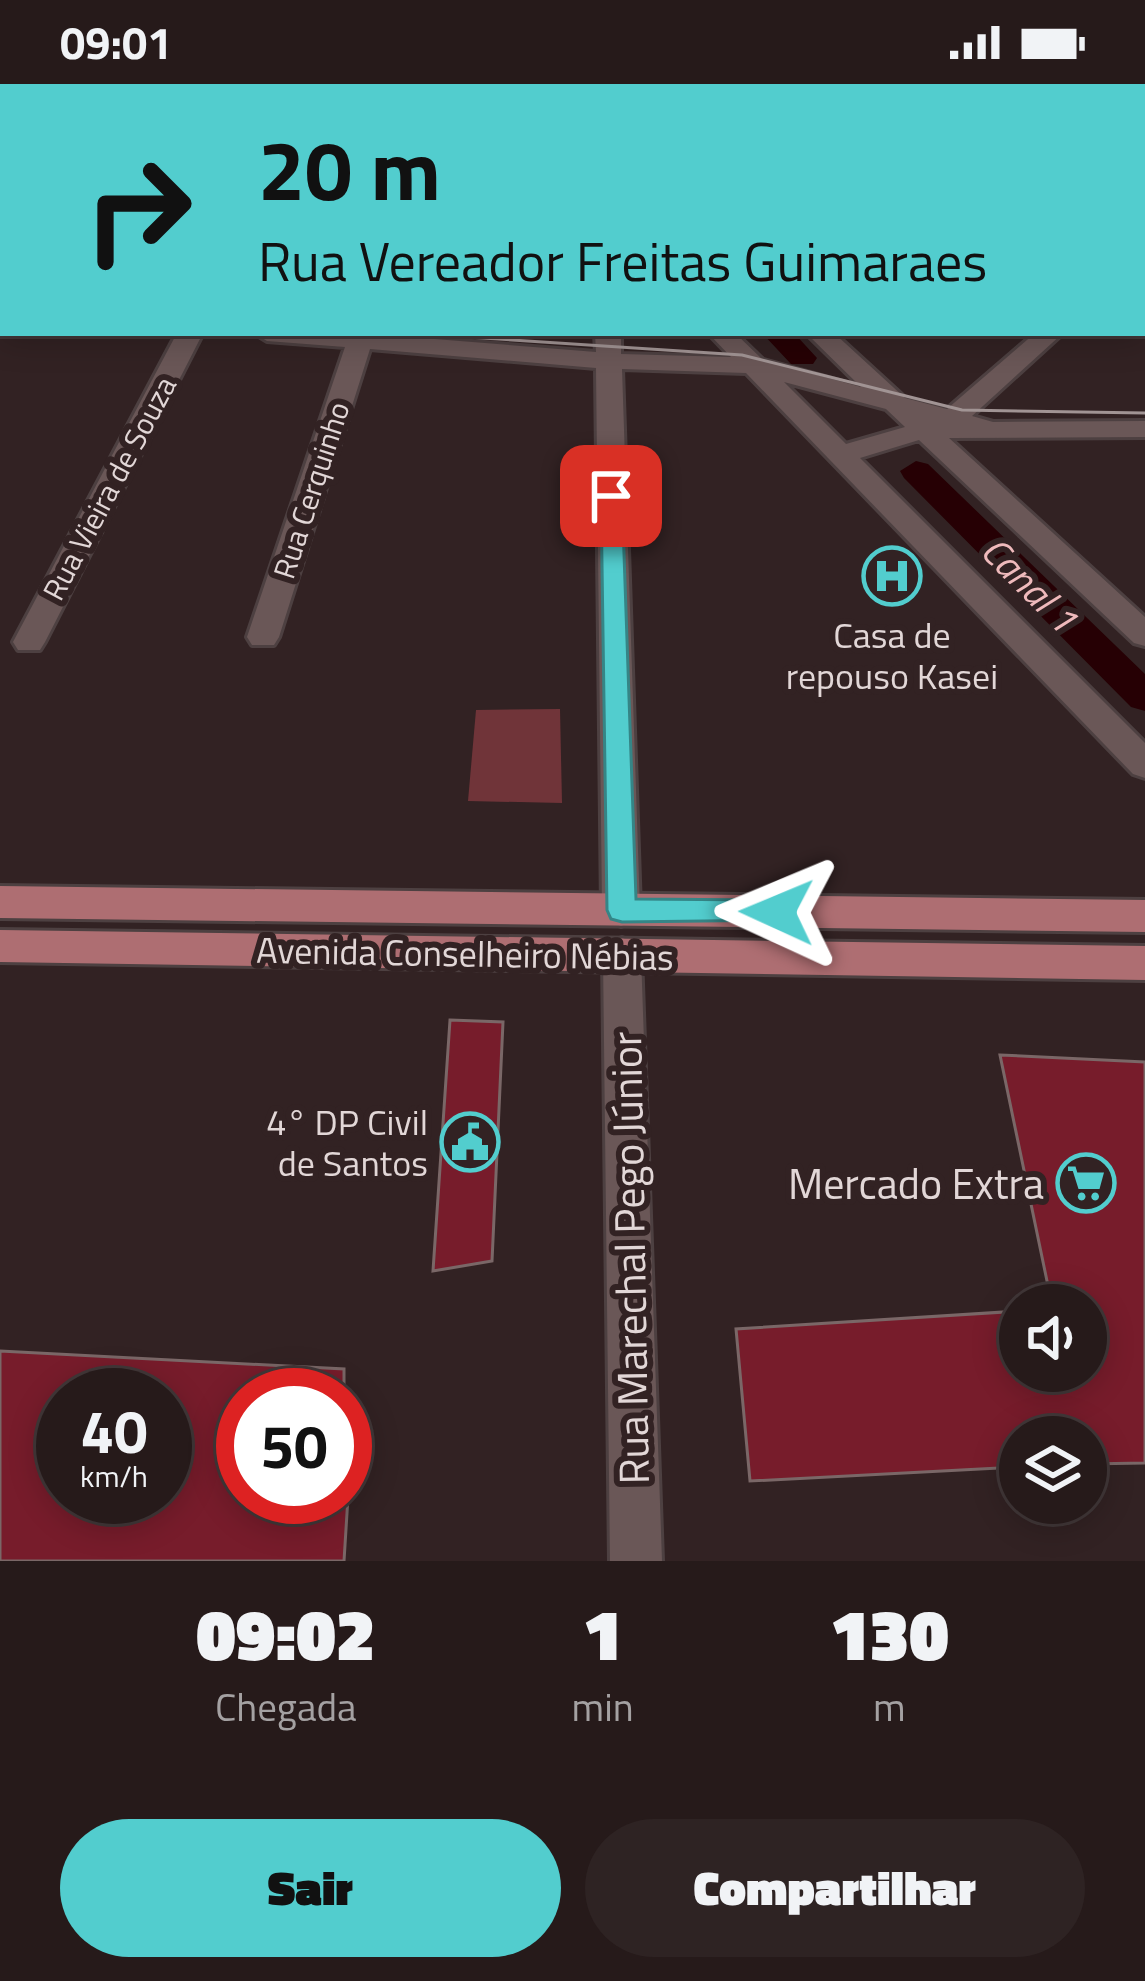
<!DOCTYPE html>
<html lang="pt">
<meta charset="utf-8">
<style>
body{margin:0;font-family:"Titillium Web",sans-serif;background:#2e2323;color:#f1f3f6;height:100vh;display:flex;flex-direction:column;font-size:45px;white-space:nowrap}
*{box-sizing:border-box;margin:0}
p{font-size:39px;color:#a4a1a2}
.icon{flex:none;width:66px;height:66px;fill:none;stroke:currentColor;stroke-width:2;stroke-linecap:round;stroke-linejoin:round}
.map{position:relative;height:1477px;overflow:hidden}
.details{display:flex;flex-direction:column;background:#261a1a;flex:1}
.details>*{flex:none}
.top-card{position:absolute;left:0px;top:0px;width:1146px;height:252px;box-shadow:0 6px 30px #0003,0 0 0 3px #423839;background:#52cdce;color:#111;overflow:hidden}
.tools{position:absolute;left:999px;top:1200px;display:grid;gap:24px}
.tools a{display:grid;place-items:center;width:108px;height:108px;border-radius:50%;background:#261a1a;box-shadow:0 6px 30px #0003,0 0 0 3px #423839;font-size:60px}
.speed{position:absolute;left:36px;top:1284px;display:flex;gap:24px;font-size:60px;font-weight:700;text-align:center}
.speed>*{display:grid;place-content:center;width:156px;height:156px;border-radius:50%;background:#261a1a;box-shadow:0 6px 30px #0003,0 0 0 3px #423839;line-height:1}
.speed small{font-size:30px;font-weight:400}
.speed .limit{border:18px solid #d22;background:#fff;color:#111}
.pin{position:absolute;display:grid;place-items:center;width:102px;height:102px;color:#fff;margin:-51px;border-radius:24px;box-shadow:0 6px 18px #0006}
.me{position:absolute;width:132px;margin:-66px;rotate:271deg;stroke-linejoin:round;filter:drop-shadow(0 0 9px #0008)}
.turn{display:flex;align-items:center;gap:42px;height:252px;padding:0 60px;font-size:54px}
.turn .icon{width:156px;height:156px;stroke-width:2.5}
.turn b{display:block;font-size:84px;line-height:102px}
.eta{display:flex;justify-content:space-evenly;align-items:center;height:204px;text-align:center}
.eta b{font-size:72px;font-weight:800;line-height:84px}
.cta{display:flex;gap:24px;margin-top:auto;padding:24px 60px}
.cta a{flex:1;height:138px;border-radius:72px;background:#52cdce;color:#111;font-size:48px;font-weight:800;line-height:138px;text-align:center}
.cta a+a{background:#2e2323;color:#f1f3f6}
.status{display:flex;justify-content:space-between;align-items:center;height:84px;padding:0 60px;background:#261a1a;direction:ltr}
.status svg{height:33px;fill:currentColor}
.map>svg:first-child{display:block}
.green{fill:#703439}
.lines{fill:none;stroke-linecap:round;stroke-linejoin:round}
.canal{fill:#260004;fill-rule:evenodd}
.building{fill:#771c2b;stroke:#7a6767;stroke-width:3;fill-rule:evenodd}
.minor-casing{stroke:#4d4041;stroke-width:6}
.major-casing{stroke:#4d4041;stroke-width:6}
.minor{fill:#6a5757;fill-rule:evenodd}
.major{fill:#ae6e72;fill-rule:evenodd}
.tram{stroke:#a19494;stroke-width:3}
.route{fill:#52cdce;stroke:#358586;stroke-width:3}
.labels{text-anchor:middle;dominant-baseline:central;stroke-width:12;stroke-linejoin:round;paint-order:stroke}
.far-street-label{font-size:30px;fill:#e2d7d7;stroke:#322223}
.poi-label{font-size:36px;fill:#e2d7d7;stroke:#322223}
.street-label{font-size:36px;fill:#e2d7d7;stroke:#322223}
.water-label{font-size:39px;font-style:italic;fill:#efbabc;stroke:#322223}
.near-poi-label{font-size:42px;fill:#e2d7d7;stroke:#322223;text-anchor:end}
.near-street-label{font-size:42px;fill:#e2d7d7;stroke:#322223}
</style>
<div class="status"><b>09:01</b><svg viewBox="0 0 49 12"><path d="M0 12V9h3v3zM5 12V6h3v6zM10 12V3h3v9zM15 12V0h3v12zM26 1h20v11H26zM47 4h2v5h-2z"/></svg></div>
<div class="map">
<svg width="1145" height="1477" viewBox="0 0 1145 1477">
<rect width="100%" height="100%" fill="#322223"/>
<path class="green" d="M560,625L562,719L468,717L476,626Z"/>
<g class="lines">
<path class="canal" d="M762,249H794L817,274L813,280H791Z
M916,377L928,380L1145,590V627L1131,623L904,394L900,387Z"/>
</g>
<path class="building" d="M450,936L503,938L492,1177L433,1187Z
M1000,971L1145,978V1379L1086,1380V1353H1020V1383L750,1397L736,1245L1020,1227V1287H1086V1221H1052Z
M0,1267L344,1285V1311H243V1413H348L344,1477H0ZM63,1311H165V1413H63Z"/>
<g class="lines">
<g class="minor-casing">
<path id="minor" d="M84,0H105L82,3Z
M128,0H149L126,3Z
M411,0H431L409,3Z
M729,0H749V3H729Z
M0,17H3V29H0Z
M1143,60H1145V72H1143Z
M0,113L3,114V128L0,127Z
M1145,149V164L1143,165V150Z
M3,153V169L0,170V154Z
M0,218H3V232H0Z
M177,249H203L45,558L40,566H18L13,558Z
M254,249H359L596,268L595,249H621V270L731,273L708,249H735L763,276L861,303L806,249H834L905,314L947,325L1035,249H1063L972,332L993,338L1145,337V353L949,354L1145,533V562L1134,559L919,356L860,374L1145,659V694L1133,690L746,289L622,285L640,826L634,837L621,842L608,837L602,826L596,284L370,265L279,553L274,561H252L247,553L345,263L267,257ZM784,298L886,325L905,343L846,360Z
M622,854L636,859L641,871L662,1477H610L603,871L608,859Z"/>
</g>
<g class="major-casing">
<path id="major" d="M0,802L1145,816V848L0,834Z
M0,846L1145,862V896L0,878Z"/>
</g>
<use href="#minor" class="minor"/>
<use href="#major" class="major"/>
<path class="tram" d="M405,249L742,271L962,326L1145,329"/>
</g>
<path class="route" d="M611,405L622,412L636,815L777,816L787,820L791,828L787,836L622,838L611,835L607,826L601,412Z"/>
<defs>
<g id="hospital-ring" transform="scale(3)"><circle r="9.5" fill="#322223" stroke="#52cdce" stroke-width="1.5"/><path d="M-5-5h3v3.5h4V-5h3V5h-3V1.5h-4V5h-3Z" fill="#52cdce"/></g>
<g id="civic-ring" transform="scale(3)"><circle r="9.5" fill="#322223" stroke="#52cdce" stroke-width="1.5"/><path d="M-.6-6.5H3V-4.5H.6V-3L4-1V1h2V6H-6V1h2V-1L-.6-3ZM-1.2 2.5V6h2.4V2.5Z" fill="#52cdce"/></g>
<g id="supermarket-ring" transform="scale(3)"><circle r="9.5" fill="#322223" stroke="#52cdce" stroke-width="1.5"/><path d="M-6-5.5h2.5l.6 2H6L4.5 2H-2.5L-4.4-4H-6ZM-1.5 3.2a1.3 1.3 0 1 0 .1 0ZM3 3.2a1.3 1.3 0 1 0 .1 0Z" fill="#52cdce"/></g>
</defs>
<g fill-rule="evenodd">
<use href="#hospital-ring" x="892" y="492"/>
<use href="#civic-ring" x="470" y="1058"/>
<use href="#supermarket-ring" x="1086" y="1099"/>
</g>
<g class="labels">
<g class="far-street-label">
<text transform="translate(109 404) rotate(-62)">Rua Vieira de Souza</text>
<text transform="translate(311 406) rotate(-72)">Rua Cerquinho</text>
</g>
<g class="poi-label">
<text x="892" y="550">Casa de<tspan x="892" dy="41">repouso Kasei</tspan></text>
<text x="428" y="1037" text-anchor="end">4° DP Civil<tspan x="428" dy="41">de Santos</tspan></text>
</g>
<g class="street-label">
<text transform="translate(465 869) rotate(1)">Avenida Conselheiro Nébias</text>
</g>
<g class="water-label">
<text transform="translate(1030 500) rotate(45)">Canal 1</text>
</g>
<g class="near-poi-label">
<text x="1044" y="1099">Mercado Extra</text>
</g>
<g class="near-street-label">
<text transform="translate(629 1174) rotate(-91)">Rua Marechal Pego Júnior</text>
</g>
</g>
</svg>
<div class="tools">
<a><svg class="icon" aria-label="sound" viewBox="0 0 24 24"><path d="M4 9h4l5-4v14l-5-4H4zM17 9q2 3 0 6"/></svg></a>
<a><svg class="icon" aria-label="layers" viewBox="0 0 24 24"><path d="M12 4l9 5-9 5-9-5zM3 14l9 5 9-5"/></svg></a>
</div>
<div class="speed"><div>40<small>km/h</small></div><div class="limit">50</div></div>
<div class="pin" style="left:611px;top:412px;background:#d93025"><svg class="icon" aria-label="arrive" viewBox="0 0 24 24"><path d="M6 21V4h12l-3 4 3 4H6"/></svg></div>
<svg class="me" style="left:777px;top:828px" viewBox="-20 -20 40 40"><path d="M0-17L14 15 0 8-14 15z" fill="#52cdce" stroke="#fff" stroke-width="4"/></svg>
<div class="top-card">
<div class="turn"><svg class="icon" aria-label="right" viewBox="0 0 24 24"><path d="M7 20v-9h11M14 6l5 5-5 5"/></svg><div><b>20 m</b>Rua Vereador Freitas Guimaraes</div></div>
</div>
</div>
<section class="details">
<div class="eta">
<div><b>09:02</b><p>Chegada</p></div>
<div><b>1</b><p>min</p></div>
<div><b>130</b><p>m</p></div>
</div>
<div class="cta"><a>Sair</a><a>Compartilhar</a></div>
</section>
